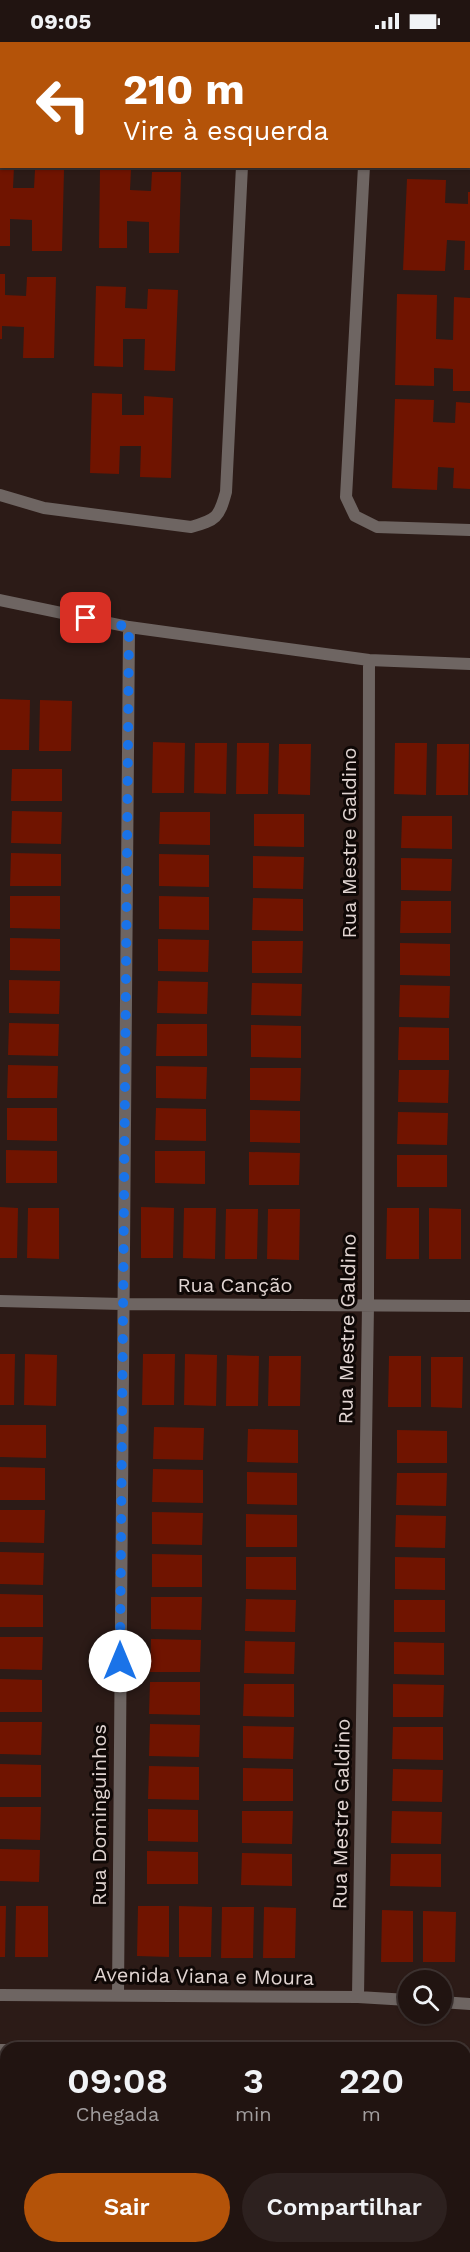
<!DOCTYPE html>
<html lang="pt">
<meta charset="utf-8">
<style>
body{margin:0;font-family:"Work Sans",sans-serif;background:#2d211f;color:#f1f3f6;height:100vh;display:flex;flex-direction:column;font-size:22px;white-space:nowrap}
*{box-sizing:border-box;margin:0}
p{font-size:20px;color:#a29e9f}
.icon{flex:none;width:33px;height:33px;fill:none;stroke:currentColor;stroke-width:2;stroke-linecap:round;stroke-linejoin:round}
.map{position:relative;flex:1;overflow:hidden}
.drawer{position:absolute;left:0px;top:2000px;width:471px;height:212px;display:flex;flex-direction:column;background:#211411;border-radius:18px 18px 0 0;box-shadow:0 2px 4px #0004,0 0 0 2px #3e3331}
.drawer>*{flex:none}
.guide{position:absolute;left:0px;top:0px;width:471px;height:126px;box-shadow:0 2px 4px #0004,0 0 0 2px #3e3331;background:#b45309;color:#fff;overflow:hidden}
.buttons{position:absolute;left:398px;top:1928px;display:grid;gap:12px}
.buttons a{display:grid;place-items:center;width:54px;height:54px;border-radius:50%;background:#211411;box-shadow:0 2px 4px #0004,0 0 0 2px #3e3331;font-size:30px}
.pin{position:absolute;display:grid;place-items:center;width:51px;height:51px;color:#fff;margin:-26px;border-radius:12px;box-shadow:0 3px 9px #0006}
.me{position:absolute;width:66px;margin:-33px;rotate:0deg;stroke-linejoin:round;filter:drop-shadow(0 0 4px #0008)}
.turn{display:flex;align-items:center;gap:21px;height:126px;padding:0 24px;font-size:27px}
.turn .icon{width:78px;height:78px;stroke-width:2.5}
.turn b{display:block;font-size:42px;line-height:51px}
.eta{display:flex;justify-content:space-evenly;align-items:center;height:102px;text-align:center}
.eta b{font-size:36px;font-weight:600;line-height:42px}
.primary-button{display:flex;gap:12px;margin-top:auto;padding:12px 24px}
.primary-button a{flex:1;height:69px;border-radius:36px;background:#b45309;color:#fff;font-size:24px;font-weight:600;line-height:69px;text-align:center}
.primary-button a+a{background:#2d211f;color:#f1f3f6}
.status{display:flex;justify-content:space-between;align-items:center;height:42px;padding:0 30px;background:#211411;direction:ltr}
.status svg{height:16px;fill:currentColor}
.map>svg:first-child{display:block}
.building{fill:#701400}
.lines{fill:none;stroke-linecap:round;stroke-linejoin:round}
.lane{stroke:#6e6562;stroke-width:12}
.street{stroke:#6e6562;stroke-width:12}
.secondary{stroke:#9b8c88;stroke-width:12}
.route{stroke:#1a73e8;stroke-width:10;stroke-dasharray:0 18}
.labels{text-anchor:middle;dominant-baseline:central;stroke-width:6;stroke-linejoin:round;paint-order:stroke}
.street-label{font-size:20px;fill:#e1d5d2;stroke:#0f0806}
</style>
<div class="status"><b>09:05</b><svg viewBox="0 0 49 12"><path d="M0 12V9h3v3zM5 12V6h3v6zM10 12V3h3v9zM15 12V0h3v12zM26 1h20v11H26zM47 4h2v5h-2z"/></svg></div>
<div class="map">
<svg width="470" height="2210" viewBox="0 0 470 2210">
<rect width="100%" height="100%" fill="#2c1b17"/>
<path class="building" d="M0,125H14L13,146H34L35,128H64L62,209H32V178L10,177V204H0Z
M100,126L131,127L130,148L151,149L152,130H181L179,211H149V180L127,179V206H99Z
M407,137L446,138L445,161L468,162V150H470V228H464L465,199L447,198L445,229L403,228Z
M0,232H5V253L26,254L27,235H56L54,316H23L24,285L2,284V297H0Z
M96,244L126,245L125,266L147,267L148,247L178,248L175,329L144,328L145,297H123V325L94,324Z
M397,252L437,253L436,297L453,298L454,255L470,256V349H453V327L434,326V344L395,343Z
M92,351L122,352V373H144V354L173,356L171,436L140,435L141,404H120L119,432L90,431Z
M395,357L434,358L433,380L455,381L456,360L470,361V447L453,446L454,426L438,425L437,448L392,446Z
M0,657L30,658L29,708H0Z
M40,658L72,659L71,709H39Z
M153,700L185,701L184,751H152Z
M195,701H227L226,752L194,751Z
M237,701H269L268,752H236Z
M395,701H427L426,753L394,752Z
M279,702H311L310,753L278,752Z
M437,702H469L468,753H436Z
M12,727H62V759H11Z
M12,769L62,770L61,802L11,801Z
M160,770H210V803L159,802Z
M254,772H304V805L254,804Z
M402,774H452V807L401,806Z
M11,811L61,812V844H10Z
M159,812L209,813V845L159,844Z
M253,814L304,815L303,847L253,846Z
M401,816L452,817L451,849L401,848Z
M10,854H60V887L10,886Z
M159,854L209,855V888L159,887Z
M253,856L303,857V889L252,888Z
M401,859H451V891H400Z
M10,896L60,897V929L10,928Z
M158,897L209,898L208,930L158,929Z
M252,899H303L302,931H252Z
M400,901L450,902V934L400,933Z
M9,938L60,939L59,972L9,971Z
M158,939L208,940L207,972L157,971Z
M252,941L302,942L301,974L251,973Z
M400,943L450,944L449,976L399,975Z
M9,981L59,982L58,1014L8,1013Z
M157,982H207V1014H156Z
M251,983L301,984V1016L251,1015Z
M399,985L449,986V1018H398Z
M8,1023L58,1024L57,1056H7Z
M156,1024L207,1025L206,1057L156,1056Z
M250,1026H301L300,1059L250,1058Z
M399,1028H449L448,1061L398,1060Z
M7,1066H57V1099L7,1098Z
M156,1066L206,1067V1099L155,1098Z
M250,1068L300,1069V1101L250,1100Z
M398,1070L448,1071L447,1103L397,1102Z
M6,1108L57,1109V1141H6Z
M155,1109H205V1142L155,1141Z
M249,1110L300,1111L299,1143H249Z
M397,1113H447V1145H397Z
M0,1165L18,1166L17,1216H0Z
M141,1165L174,1166L173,1216H141Z
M28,1166H59V1217L27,1216Z
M184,1166H216L215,1217L183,1216Z
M387,1166H419V1217H386Z
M429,1166L461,1167V1217H429Z
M226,1167H258L257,1217H225Z
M268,1167H300L299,1218L267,1217Z
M0,1312H15L14,1363H0Z
M25,1312L57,1313L56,1364L24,1363Z
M143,1312H175L174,1363H142Z
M185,1312L217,1313L216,1364L184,1363Z
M227,1313L259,1314L258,1364H226Z
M269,1314H301L300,1364H268Z
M389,1314H421V1365H388Z
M431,1315H463L462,1366L431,1365Z
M0,1383H46V1416L0,1415Z
M154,1385L204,1386L203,1418L153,1417Z
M248,1387L298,1388V1421L247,1420Z
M397,1388L447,1389V1421H397Z
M0,1425L45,1426V1458H0Z
M153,1427L203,1428V1461L152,1460Z
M247,1430L297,1431V1463L247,1462Z
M397,1431H447L446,1464L396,1463Z
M0,1468H45L44,1501L0,1500Z
M152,1470L203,1471L202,1503L152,1502Z
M246,1472L297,1473V1505H246Z
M396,1473L446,1474L445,1506L395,1505Z
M0,1510L44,1511L43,1543L0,1542Z
M152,1512L202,1513V1545H152Z
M246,1515H296V1548L246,1547Z
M395,1515L445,1516V1548L395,1547Z
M0,1552L43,1553V1585H0Z
M151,1555H202L201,1588L151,1587Z
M246,1557L296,1558L295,1590L245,1589Z
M394,1558H445V1590H394Z
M0,1595H43L42,1628L0,1627Z
M151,1597L201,1598L200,1630H150Z
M245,1599L295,1600L294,1632L244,1631Z
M394,1600L444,1601V1633L394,1632Z
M0,1637L42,1638V1670H0Z
M150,1640H200V1673L149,1672Z
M244,1642H294V1675L243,1674Z
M393,1642L444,1643L443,1675H393Z
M0,1680H42L41,1713L0,1712Z
M150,1682L200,1683L199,1715L149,1714Z
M243,1684L294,1685L293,1717L243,1716Z
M393,1685H443V1718L392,1717Z
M0,1722L41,1723V1755H0Z
M149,1724L199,1725V1758L148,1757Z
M243,1726L293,1727V1759H243Z
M393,1727L443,1728L442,1760L392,1759Z
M0,1765H41L40,1798L0,1797Z
M148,1767L198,1768V1800L148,1799Z
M242,1769H293L292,1802L242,1801Z
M392,1769L442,1770L441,1802L391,1801Z
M0,1807L40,1808L39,1840L0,1839Z
M147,1809L198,1810V1842H147Z
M242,1811L292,1812V1844L241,1843Z
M391,1812H441V1845L390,1844Z
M0,1864H6L5,1915H0Z
M16,1864H48V1915H15Z
M138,1864H169V1915L137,1914Z
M179,1864L212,1865L211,1915H179Z
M222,1865H254L253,1916H221Z
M264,1865L296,1866L295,1916H263Z
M382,1868L413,1869V1920H381Z
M423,1869L456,1870L455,1920H423Z
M0,2062H3L2,2113H0Z
M0,2136H6V2168H0Z
M0,2178H6V2205H44V2210H0Z
M138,2205H188V2210H138Z
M232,2205H283V2210H232Z"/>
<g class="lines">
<path class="lane" d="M248,2V0
M371,2V0
M364,124L346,455L355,474L377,485L470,488
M0,453L44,466L191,485C216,478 219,476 226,450L242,124"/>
<path class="street" d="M0,558L129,585L369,618L470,622
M0,1259L122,1262L470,1264
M0,1953L358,1955L408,1958
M118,1953L129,585
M358,1955L368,1263L369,618
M441,1960L470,1962
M0,2008H6
M465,2018H470
M115,2210V2205"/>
<path class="secondary" d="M465,2040L470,2032
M465,2128L470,2119
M358,2210L361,2205
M415,2210L418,2205"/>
</g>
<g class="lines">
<path class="route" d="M86,576L129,585L120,1619"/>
</g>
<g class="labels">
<g class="street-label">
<text transform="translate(349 801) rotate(-90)">Rua Mestre Galdino</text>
<text x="235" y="1243">Rua Canção</text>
<text transform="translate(347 1287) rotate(-89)">Rua Mestre Galdino</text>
<text transform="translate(341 1772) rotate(-89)">Rua Mestre Galdino</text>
<text transform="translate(99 1773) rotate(-90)">Rua Dominguinhos</text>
<text transform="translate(204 1934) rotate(1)">Avenida Viana e Moura</text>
</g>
</g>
</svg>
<div class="buttons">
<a><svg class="icon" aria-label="search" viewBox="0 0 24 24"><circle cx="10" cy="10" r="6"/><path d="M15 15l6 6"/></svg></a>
</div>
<div class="pin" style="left:86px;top:576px;background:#d93025"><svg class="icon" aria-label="arrive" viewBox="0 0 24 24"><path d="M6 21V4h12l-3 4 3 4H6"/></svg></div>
<svg class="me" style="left:120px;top:1619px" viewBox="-20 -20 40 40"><circle r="19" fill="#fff"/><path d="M0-13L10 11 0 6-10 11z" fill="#1a73e8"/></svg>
<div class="guide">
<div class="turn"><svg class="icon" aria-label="left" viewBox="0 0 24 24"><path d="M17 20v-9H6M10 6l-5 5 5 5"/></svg><div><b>210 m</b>Vire à esquerda</div></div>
</div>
<section class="drawer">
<div class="eta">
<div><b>09:08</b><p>Chegada</p></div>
<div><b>3</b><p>min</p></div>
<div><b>220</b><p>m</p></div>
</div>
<div class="primary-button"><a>Sair</a><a>Compartilhar</a></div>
</section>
</div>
